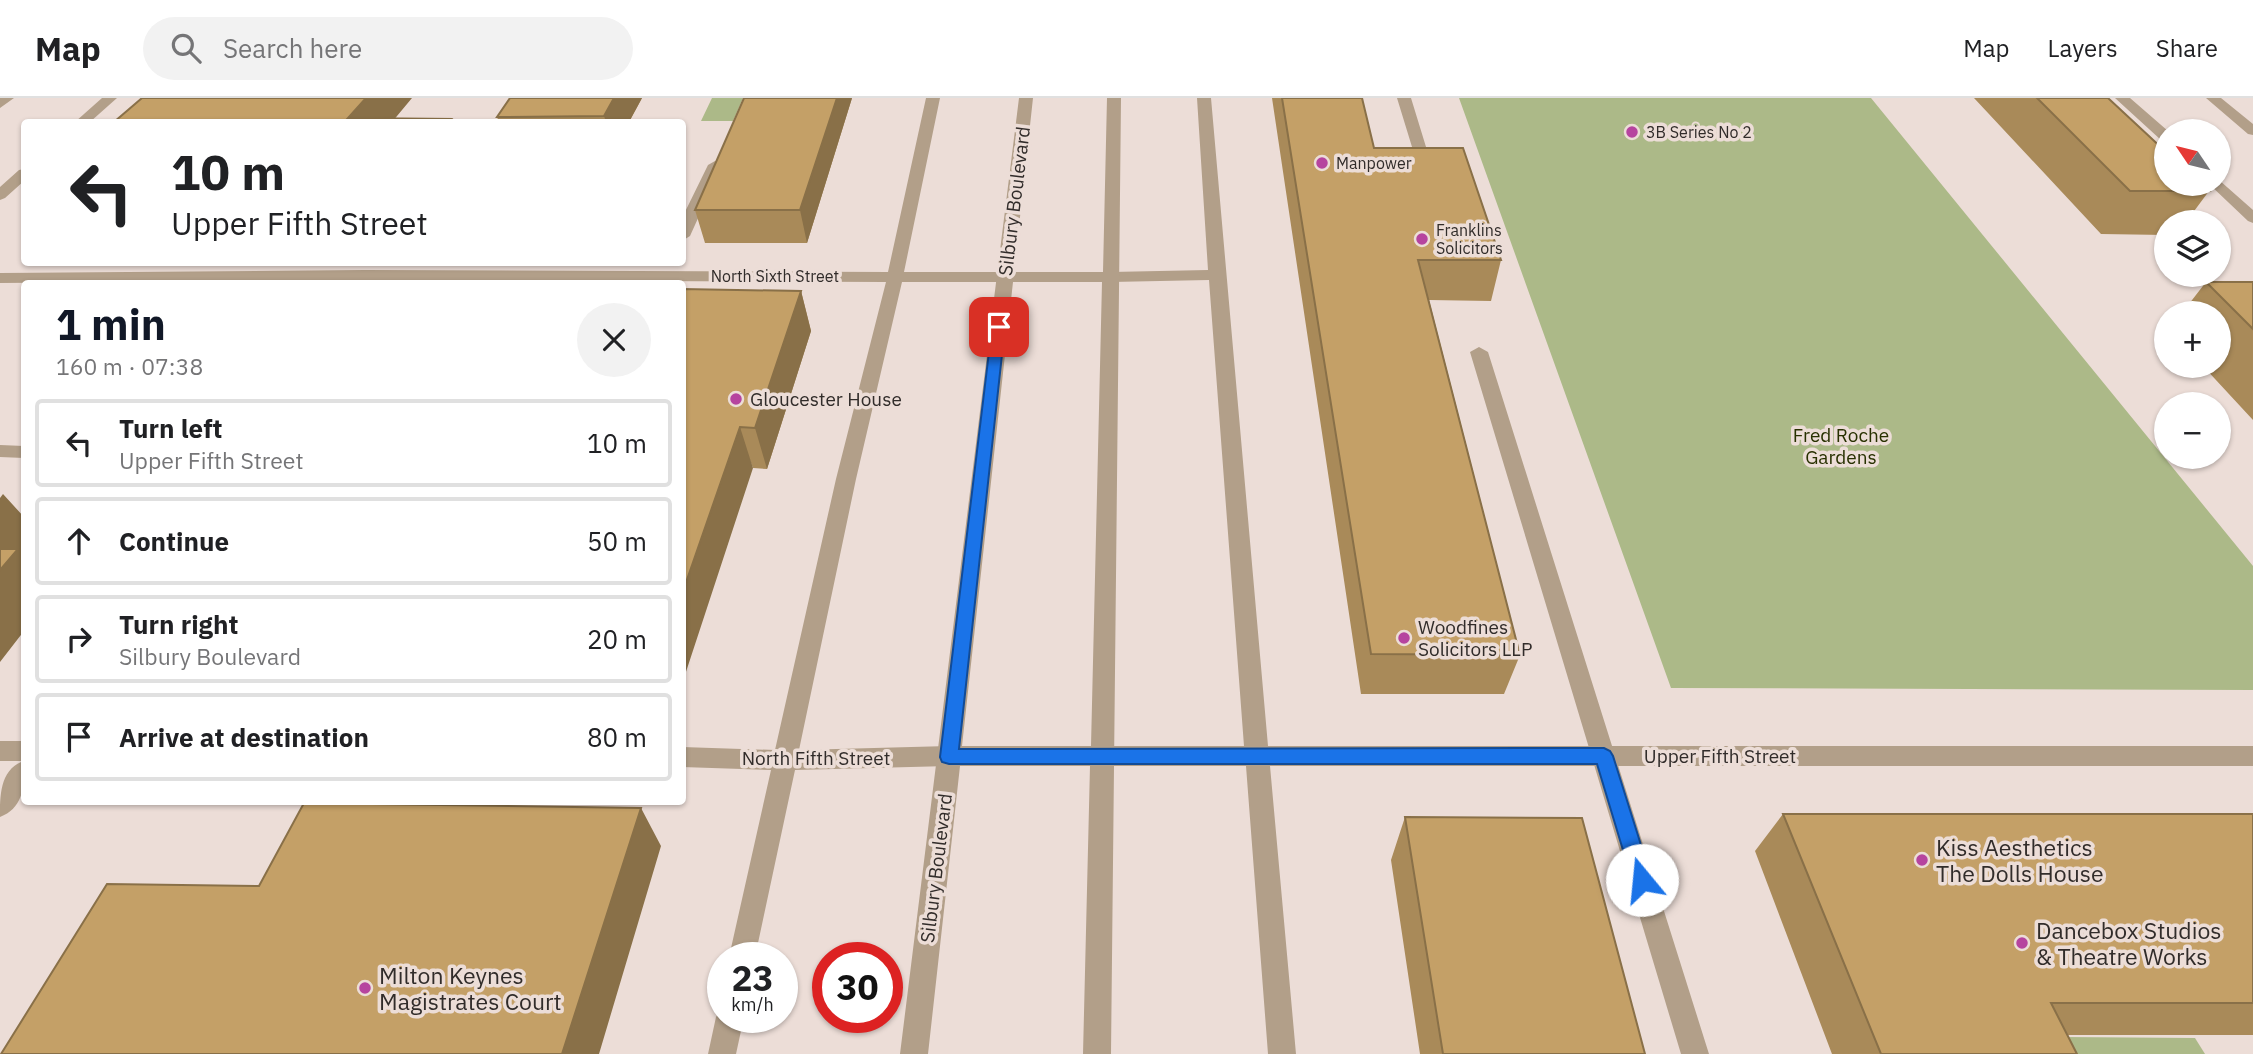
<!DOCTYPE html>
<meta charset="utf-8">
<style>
body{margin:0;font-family:"IBM Plex Sans",sans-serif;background:#f2f2f2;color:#202124;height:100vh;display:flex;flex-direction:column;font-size:26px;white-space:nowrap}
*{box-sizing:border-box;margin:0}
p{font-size:23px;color:#757577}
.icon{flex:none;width:38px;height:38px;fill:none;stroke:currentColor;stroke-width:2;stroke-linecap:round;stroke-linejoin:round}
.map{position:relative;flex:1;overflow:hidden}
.drawer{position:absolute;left:21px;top:182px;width:665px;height:525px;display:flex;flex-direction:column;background:#fff;border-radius:7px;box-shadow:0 2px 5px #0004}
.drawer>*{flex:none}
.guide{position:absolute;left:21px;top:21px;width:665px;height:147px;border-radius:7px;box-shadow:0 2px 5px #0004;background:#fff;color:#202124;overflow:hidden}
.needle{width:46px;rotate:305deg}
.fabs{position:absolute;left:2154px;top:21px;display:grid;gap:14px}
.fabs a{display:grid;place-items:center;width:77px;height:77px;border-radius:50%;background:#fff;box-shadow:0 2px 5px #0004;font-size:35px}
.speed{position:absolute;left:707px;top:844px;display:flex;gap:14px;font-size:35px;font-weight:700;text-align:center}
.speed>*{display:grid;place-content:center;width:91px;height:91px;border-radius:50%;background:#fff;box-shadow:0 2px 5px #0004;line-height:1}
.speed small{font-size:18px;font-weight:400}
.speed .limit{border:10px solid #d22;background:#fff;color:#111}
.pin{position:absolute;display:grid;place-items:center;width:60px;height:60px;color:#fff;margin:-30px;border-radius:14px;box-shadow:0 4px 10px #0006}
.me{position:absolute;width:77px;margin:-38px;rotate:343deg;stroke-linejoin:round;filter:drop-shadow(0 0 5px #0008)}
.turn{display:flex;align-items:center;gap:24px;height:147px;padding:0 35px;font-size:32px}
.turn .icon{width:91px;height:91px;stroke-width:2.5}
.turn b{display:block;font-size:49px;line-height:60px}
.round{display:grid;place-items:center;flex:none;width:74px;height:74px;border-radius:37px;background:#f2f2f2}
.overview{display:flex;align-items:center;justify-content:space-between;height:119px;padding:0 35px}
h1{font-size:42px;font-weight:700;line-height:52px;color:#111827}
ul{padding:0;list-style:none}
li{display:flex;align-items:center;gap:21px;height:88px;margin:0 14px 10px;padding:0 21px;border:4px solid #e0e0e0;border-radius:7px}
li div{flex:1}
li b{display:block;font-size:26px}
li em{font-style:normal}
header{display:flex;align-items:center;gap:42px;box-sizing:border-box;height:98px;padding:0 35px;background:#fff;border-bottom:2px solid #e0e0e0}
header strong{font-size:33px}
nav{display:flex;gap:38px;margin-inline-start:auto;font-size:24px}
.search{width:490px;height:63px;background:#f2f2f2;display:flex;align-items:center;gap:18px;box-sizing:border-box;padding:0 24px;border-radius:38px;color:#757577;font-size:26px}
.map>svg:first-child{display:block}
.green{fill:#acb988}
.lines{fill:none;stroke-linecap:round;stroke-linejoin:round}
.lane{fill:#b29f89;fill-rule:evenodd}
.street{fill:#b29f89;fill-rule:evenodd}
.wall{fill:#a98a59}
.shaded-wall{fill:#897048}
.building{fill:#c4a067;stroke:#897048;stroke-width:2}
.route{fill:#1a73e8;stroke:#114b97;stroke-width:2}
.poi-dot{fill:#b6449f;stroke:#ecddd7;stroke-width:2.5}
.labels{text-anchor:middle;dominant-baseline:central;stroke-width:7;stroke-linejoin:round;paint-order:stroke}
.far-poi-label{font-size:16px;fill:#312c2a;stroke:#ecddd7;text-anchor:start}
.far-street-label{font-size:16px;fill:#312c2a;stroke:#ecddd7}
.street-label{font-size:19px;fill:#312c2a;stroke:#ecddd7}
.poi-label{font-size:19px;fill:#312c2a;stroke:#ecddd7;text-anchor:start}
.park-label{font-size:19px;fill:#283100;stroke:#ecddd7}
.near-poi-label{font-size:23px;fill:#312c2a;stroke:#ecddd7;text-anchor:start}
</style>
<header>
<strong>Map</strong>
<div class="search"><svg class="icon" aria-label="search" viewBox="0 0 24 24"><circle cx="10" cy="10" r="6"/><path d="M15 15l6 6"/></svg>Search here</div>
<nav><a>Map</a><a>Layers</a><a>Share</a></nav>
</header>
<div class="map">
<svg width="2253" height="956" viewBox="0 0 2253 956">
<rect width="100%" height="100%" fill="#ecddd7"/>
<path class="green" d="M712,0H743L733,23H701Z
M1459,0H1871L2253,468V592L1671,590Z
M2063,939L2195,940L2205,956H2072Z"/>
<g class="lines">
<path class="lane" d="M0,0H14L0,10Z
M102,0H117L90,24H75Z
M926,0H940L904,174H1005L1013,179L1005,184H902L856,381L799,652L949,648L957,651L961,658L957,665L949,668L795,672L755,859H729L771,672L682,669V649L775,652L836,381L886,184L365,182L0,185V175L365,172L888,174Z
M1197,0H1211L1268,648H2253V668H1270L1296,956H1268L1246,668H1103L1095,665L1091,658L1095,651L1103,648H1244L1209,182L1111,184L1103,179L1111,174L1208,172Z
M1397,0H1411L1434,75L1432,78L1427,79L1420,75Z
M2115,0H2130L2168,33L2166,43L2161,42Z
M715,63L722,67L690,138L682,143V120L708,67Z
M24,71V83L5,100L0,102V89L19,72Z
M2219,82L2253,112V125L2248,123L2209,86H2219Z
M0,347L24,348V360L0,359Z
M0,643H24C24,669 31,708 0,719C0,697 0,671 24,663H0Z
M723,908V919H744L736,956H708L716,919Z"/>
<path class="street" d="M1019,0H1033L1014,174H1103L1107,0H1121L1111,956H1083L1090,668H960L928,956H900ZM1013,184H1102L1091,648H962Z
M2206,0H2221L2253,26V37L2248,36Z
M1479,249L1488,254L1709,956H1681L1470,254Z"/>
</g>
<path class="wall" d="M642,0L629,24H499L497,19Z
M852,0L807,145H705L695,112Z
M1272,0H1362L1374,50L1501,162L1491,203L1429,202L1520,557L1504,596H1361Z
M1974,0H2108L2209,93L2186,124H2166V137L2101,136Z
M2206,184H2253V322L2203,268H2219V215H2182Z
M682,191L801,193L811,233L767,371L753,370Z
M1783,716H2253V937H2068L2077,956H1832L1755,753Z
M1405,719L1645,956H1420L1391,762Z"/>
<path class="shaded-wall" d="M366,0H412L392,24L348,20Z
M614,0H642L629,24H606L604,18Z
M837,0H852L807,145L800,112Z
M801,193L811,233L767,371L755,330Z
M740,329L753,370L682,586V496Z
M3,396L24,419V533L0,564V400Z
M641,710L661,748L599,956H562Z"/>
<path class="building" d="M142,0H366L348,20L451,21L448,24H114Z
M510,0H614L604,18L497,19Z
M744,0H837L800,112H695Z
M1282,0H1362L1374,50H1463L1501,162H1418L1520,557L1371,556Z
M2037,0H2108L2166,54V86H2201L2209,93H2130Z
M2206,184H2253V231Z
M682,191L801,193L755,330L740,329L682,496Z
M0,451H18L0,472Z
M304,705L641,710L562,956H1L107,786L259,788Z
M1783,716H2253V905H2051L2077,956H1881Z
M1405,719L1582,720L1645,956H1443Z"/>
<path class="route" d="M999,225L1005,229L959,651L1604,650L1610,653L1613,658L1652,782L1649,788L1642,791L1635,788L1632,782L1597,666H949L942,664L940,659L992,229Z"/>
<g class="poi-dot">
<circle cx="1632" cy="34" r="7"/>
<circle cx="1322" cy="65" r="7"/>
<circle cx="1422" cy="141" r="7"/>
<circle cx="736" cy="301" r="7"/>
<circle cx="1404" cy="540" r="7"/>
<circle cx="1922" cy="762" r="7"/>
<circle cx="2022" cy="845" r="7"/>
<circle cx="365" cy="890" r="7"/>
</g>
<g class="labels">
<g class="far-poi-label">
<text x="1646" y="34">3B Series No 2</text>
<text x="1336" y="65">Manpower</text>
<text x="1436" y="132">Franklins<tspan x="1436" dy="18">Solicitors</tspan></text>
</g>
<g class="far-street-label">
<text x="775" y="178">North Sixth Street</text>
</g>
<g class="street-label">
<text transform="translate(1014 103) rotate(-83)">Silbury Boulevard</text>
<text x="1720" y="658">Upper Fifth Street</text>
<text x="816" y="660">North Fifth Street</text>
<text transform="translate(936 770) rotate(-83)">Silbury Boulevard</text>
</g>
<g class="poi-label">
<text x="750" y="301">Gloucester House</text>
<text x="1418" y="529">Woodfines<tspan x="1418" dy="22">Solicitors LLP</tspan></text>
</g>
<g class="park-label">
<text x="1841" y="337">Fred Roche<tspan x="1841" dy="22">Gardens</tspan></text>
</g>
<g class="near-poi-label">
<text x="1936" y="749">Kiss Aesthetics<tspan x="1936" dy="26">The Dolls House</tspan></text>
<text x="2036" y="832">Dancebox Studios<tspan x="2036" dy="26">&amp; Theatre Works</tspan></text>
<text x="379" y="877">Milton Keynes<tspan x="379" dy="26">Magistrates Court</tspan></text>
</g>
</g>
</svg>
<div class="fabs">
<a><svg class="needle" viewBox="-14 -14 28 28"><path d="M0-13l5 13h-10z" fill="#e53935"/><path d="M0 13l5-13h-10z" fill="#757577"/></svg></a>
<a><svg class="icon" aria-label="layers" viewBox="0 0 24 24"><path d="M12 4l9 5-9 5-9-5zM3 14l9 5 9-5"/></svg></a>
<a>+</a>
<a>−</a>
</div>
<div class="speed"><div>23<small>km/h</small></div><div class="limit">30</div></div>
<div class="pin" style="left:999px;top:229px;background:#d93025"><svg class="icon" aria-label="arrive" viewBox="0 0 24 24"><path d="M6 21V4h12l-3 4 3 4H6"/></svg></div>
<svg class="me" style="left:1642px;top:782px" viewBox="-20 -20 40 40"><circle r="19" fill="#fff"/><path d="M0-13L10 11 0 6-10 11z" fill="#1a73e8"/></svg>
<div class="guide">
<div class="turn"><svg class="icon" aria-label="left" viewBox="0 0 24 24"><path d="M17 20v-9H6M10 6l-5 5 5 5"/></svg><div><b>10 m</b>Upper Fifth Street</div></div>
</div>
<section class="drawer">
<div class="overview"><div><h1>1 min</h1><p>160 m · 07:38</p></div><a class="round"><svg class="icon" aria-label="close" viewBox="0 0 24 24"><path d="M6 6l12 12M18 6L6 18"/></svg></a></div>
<ul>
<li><svg class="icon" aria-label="left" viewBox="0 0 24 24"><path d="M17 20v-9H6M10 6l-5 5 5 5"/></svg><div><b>Turn left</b><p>Upper Fifth Street</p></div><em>10 m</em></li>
<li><svg class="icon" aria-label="ahead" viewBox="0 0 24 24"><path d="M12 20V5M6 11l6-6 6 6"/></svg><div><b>Continue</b></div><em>50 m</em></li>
<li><svg class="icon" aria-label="right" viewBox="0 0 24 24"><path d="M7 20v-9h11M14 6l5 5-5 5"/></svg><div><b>Turn right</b><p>Silbury Boulevard</p></div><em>20 m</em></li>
<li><svg class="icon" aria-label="arrive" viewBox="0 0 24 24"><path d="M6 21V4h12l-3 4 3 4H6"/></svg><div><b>Arrive at destination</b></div><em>80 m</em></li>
</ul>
</section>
</div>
